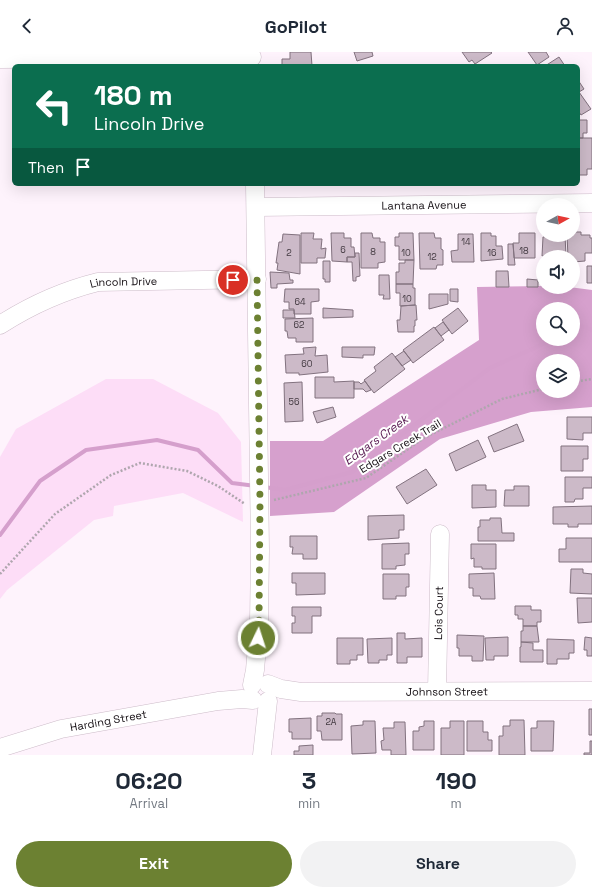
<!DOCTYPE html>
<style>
body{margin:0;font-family:"Space Grotesk",sans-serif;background:#f2f2f3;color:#1f2937;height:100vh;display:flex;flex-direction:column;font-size:15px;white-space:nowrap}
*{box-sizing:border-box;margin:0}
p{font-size:13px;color:#747a83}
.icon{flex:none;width:22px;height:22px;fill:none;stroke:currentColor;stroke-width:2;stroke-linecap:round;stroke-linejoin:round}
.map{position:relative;height:703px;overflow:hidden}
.side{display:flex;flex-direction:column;background:#fff;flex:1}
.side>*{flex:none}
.top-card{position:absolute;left:12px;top:12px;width:568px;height:122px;border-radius:6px;box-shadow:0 4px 16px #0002;background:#0b6e4f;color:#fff;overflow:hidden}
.needle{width:26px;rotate:82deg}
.controls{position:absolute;left:536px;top:146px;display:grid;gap:8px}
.controls a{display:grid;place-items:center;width:44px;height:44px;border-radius:50%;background:#fff;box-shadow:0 4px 16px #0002;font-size:20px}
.pin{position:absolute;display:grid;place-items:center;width:34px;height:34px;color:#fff;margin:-17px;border:2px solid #fff;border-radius:50%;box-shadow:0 1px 4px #0007}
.me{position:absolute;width:44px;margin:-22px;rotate:4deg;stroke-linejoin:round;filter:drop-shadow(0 0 3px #0008)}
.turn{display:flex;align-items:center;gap:14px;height:84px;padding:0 16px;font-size:18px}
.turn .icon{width:52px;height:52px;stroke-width:2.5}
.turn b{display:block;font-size:28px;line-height:34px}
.then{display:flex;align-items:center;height:38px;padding:0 16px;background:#0003;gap:8px;font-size:15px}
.eta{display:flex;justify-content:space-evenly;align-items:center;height:68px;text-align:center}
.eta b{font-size:24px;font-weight:700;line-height:28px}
.action{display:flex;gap:8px;margin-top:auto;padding:8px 16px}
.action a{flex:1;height:46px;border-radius:24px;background:#6c8132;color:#fff;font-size:16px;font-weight:700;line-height:46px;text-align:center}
.action a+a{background:#f2f2f3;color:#1f2937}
header{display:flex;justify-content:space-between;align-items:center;height:52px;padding:0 16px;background:#fff;font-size:18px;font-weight:700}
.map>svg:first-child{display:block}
.green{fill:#fdddf7}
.forest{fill:#d6a0cd;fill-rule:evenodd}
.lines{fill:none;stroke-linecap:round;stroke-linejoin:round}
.stream{stroke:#d59fcc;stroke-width:4}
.building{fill:#ccbac8;stroke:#82727f}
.minor-casing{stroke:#cdbcc9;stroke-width:19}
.path{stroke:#afa6ae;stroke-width:2.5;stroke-dasharray:2 2;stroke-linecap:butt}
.minor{stroke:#fff;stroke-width:18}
.route{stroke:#6c8132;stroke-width:7;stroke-dasharray:0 12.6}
.labels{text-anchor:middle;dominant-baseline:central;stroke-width:4;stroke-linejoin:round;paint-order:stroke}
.number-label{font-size:9px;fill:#423940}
.street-label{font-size:11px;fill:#140e13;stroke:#fff}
.water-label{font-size:12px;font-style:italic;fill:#55164e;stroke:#fff}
</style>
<header><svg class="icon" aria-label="back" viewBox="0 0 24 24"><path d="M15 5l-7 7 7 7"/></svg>GoPilot<svg class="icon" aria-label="person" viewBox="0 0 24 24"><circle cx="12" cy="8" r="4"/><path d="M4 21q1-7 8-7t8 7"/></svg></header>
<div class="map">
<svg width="592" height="703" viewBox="0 0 592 703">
<rect width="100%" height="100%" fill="#fef3fc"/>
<path class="green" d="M106,327H153L218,361L241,390L243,470L183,441L114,454L113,464L94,468L7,538L0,547V405L16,377Z"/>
<path class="forest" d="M543,234V235H569L592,238V355L531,360L440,387L334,460L270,464V389H323L479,288L477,235ZM543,257H573V287H543ZM543,309H573V339H543Z"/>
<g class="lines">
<path class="stream" d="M573,278L582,274L592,278
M264,435L285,438L352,420L490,316L554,287
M0,483L40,429L86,398L157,388L198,398L232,431L256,434"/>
</g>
<path class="building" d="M290,0H311L312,14H282V7H290Z
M354,0H372L373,4L357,9Z
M462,0H491L492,1L475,12L472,8L469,10Z
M528,0H546L549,5L537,13Z
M559,5L565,14H545Z
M578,28L584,37L579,40L591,57L581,63L579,60L578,61Z
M578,68H587V81H583V86H578Z
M578,86H592V117H587V123H578Z
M573,180H581V183H590V186H592V201H585V209L573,210V205H568L567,183H573Z
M301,181H314L313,187H322L321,197L326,196L325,206H317V211H301Z
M331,181H344V186H351V195H354L355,205H347V210L332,209Z
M361,181H372L373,186H380V190H385V210L378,211V216H361Z
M399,181H413L414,208H399V194H395V185H399Z
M419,181H434L435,186H441V197L443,198V213H437L436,217H420Z
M481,181H491V184H496V194H502L503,207L481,209Z
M519,181H535V206H514L513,191H519Z
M283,182L300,183V222L277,218L278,211H276L279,190H282Z
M458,182H473L474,210H452L451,199L458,198Z
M555,183H565L566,204H542L543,185Z
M508,192H513L515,213H508Z
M355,201H359L360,224L356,225V229H353L352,210H347V205H355Z
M405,208H414L413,232H396V220H399V211H405Z
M323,209H330V230H325V227H323Z
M587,214H592V231H587Z
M538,215H543V230H538Z
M496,219H508L509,235H496Z
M270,220L289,221L290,228H293V231L277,232V236H271Z
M379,223H389L390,247H383L384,243H379Z
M527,227L538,228V235H527Z
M396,232H413V236H415V253L400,254V241H396Z
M285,237H319V249L311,250V262H294V257H289V250H284Z
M450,237H458V250L450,249Z
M429,242H448V252L429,257Z
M416,253L417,268H415V274H414V280H398L397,268H400L401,254Z
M323,256L353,258V265L323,266Z
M458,256L468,269L452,282L442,268Z
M283,258H294L295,266H283Z
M313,266V290H296V286H288L287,279H285V267Z
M443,270L449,278L441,284L435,276Z
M434,275L444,288L413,311L403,298Z
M316,295L315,304L327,303L328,320L299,323V321H286L285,303L304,302L303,296Z
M342,295H375L374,303H363V306L342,305Z
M404,299L411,308L402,314L395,305Z
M392,301L405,317L374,341L364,328L376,319L374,315Z
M315,325H334V330L354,329V346H315Z
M365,329L371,338L366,340L363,337H354V330H359L361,332Z
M302,330L303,369L285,370L284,331Z
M333,355L336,365L317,371L313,360Z
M567,365H592V381H583V388L567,387Z
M517,372L524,389L494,400L488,385Z
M478,388L486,405L456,419L449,402Z
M561,394H588V407H583V419H561Z
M426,417L437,433L407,452L396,435Z
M565,425H592V436H583V447H575L574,450H565Z
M472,433H486V438H496V455L472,456Z
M514,434H529V454H504L505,438H514Z
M592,454V472H578V475H568V472H553V455Z
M404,463V478H399V486L368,488V464Z
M490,466H501L502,481H514V489H478V475H480V468H490Z
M290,484H317V507H303V502H292L293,495H290Z
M566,486H592V510H559V497H566Z
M409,491V502H405V513L396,514V517H382V492Z
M471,492H496V517H482V515H474V506L471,507Z
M571,517H583V521L592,522V542L570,541Z
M292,521H325V542L296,543V531H292Z
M494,521L495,547H481L480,544H473V536H469V522Z
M383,522H409V535H406V544H396V547H383Z
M577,546H592V570L578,571Z
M515,554H531V558H541V570H537V574H523V567H518V563H515Z
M292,555H321V564H312V581H292V571H295V564H292Z
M523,574H537L539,590H521V579H523Z
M397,581H405V587L422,586V605H407V611H397Z
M457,583L484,584L483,609H472V604H459V596H457Z
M508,585V604H494V608H486L485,586Z
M585,585L592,586V604H587V598H584Z
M337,586H363V603H357V608H350V612H337Z
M392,586V603H387V608H379V611H368L367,587Z
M547,587L574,588V601H569V607H557V612H547Z
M521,590L533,591V598H543V610H520V595H521Z
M589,657H592V683H589Z
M322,661H335L336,662H342V688H322L321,679H317V664H322Z
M311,666V687H292V680H289V667Z
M510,668H524L525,703H499V684H503V674H510Z
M363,669H375L376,701L352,702L351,674L363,673Z
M424,669H434V698H413V679H419V675L424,674Z
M450,669H464V703H441V676H450Z
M467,669H483V680H488V688H492V699H467Z
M537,669H554L553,699H531V676H537Z
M394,670H405L406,703H391V698H382L381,689L384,688L383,676H394Z
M590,689H592V703H584V701H590Z
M313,693V703H294V699H299V694Z"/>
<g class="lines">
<g class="minor-casing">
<g id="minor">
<path d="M0,7L252,5"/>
<path id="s1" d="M256,155L592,151"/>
<path id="s2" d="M0,273C31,253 62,239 98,230L257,227"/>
<path id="s3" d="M268,632L281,637L301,640L592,639"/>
<path d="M252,633L255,618L259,571L260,498L255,132"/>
<path id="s4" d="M437,639L440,482"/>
<path id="s5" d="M0,696L61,677L218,649L242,647L253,648"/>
<path d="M262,703L268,649"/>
</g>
</g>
<path class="path" d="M573,330L592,327
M274,448L366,426L424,386L502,347L543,337
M0,522L55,462L111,423L140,411L187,419L218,434L245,452"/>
<use href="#minor" class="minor"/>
</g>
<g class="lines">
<path class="route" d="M233,228L257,227L260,451L259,571L258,586"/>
</g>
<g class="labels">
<g class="number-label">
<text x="466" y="190">14</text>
<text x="343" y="198">6</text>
<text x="524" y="199">18</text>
<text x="373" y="200">8</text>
<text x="289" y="201">2</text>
<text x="406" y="201">10</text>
<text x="492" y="201">16</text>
<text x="432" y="205">12</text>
<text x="407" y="247">10</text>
<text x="300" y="250">64</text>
<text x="299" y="273">62</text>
<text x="307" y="312">60</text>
<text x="294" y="350">56</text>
<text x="331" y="670">2A</text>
</g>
<g class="street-label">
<text stroke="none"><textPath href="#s1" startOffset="168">Lantana Avenue</textPath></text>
<text stroke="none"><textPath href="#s2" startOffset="133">Lincoln Drive</textPath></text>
<text transform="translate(400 394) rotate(-31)">Edgars Creek Trail</text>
<text stroke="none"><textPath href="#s4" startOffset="78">Lois Court</textPath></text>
<text stroke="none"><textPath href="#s3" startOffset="180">Johnson Street</textPath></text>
<text stroke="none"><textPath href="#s5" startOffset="112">Harding Street</textPath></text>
</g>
<g class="water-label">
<text transform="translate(376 388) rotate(-36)">Edgars Creek</text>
</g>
</g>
</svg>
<div class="controls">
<a><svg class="needle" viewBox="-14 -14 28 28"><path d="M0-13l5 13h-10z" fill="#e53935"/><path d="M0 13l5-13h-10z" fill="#747a83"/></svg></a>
<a><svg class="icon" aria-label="sound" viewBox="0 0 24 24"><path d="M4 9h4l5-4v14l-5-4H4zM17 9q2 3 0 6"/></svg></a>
<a><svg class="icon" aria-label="search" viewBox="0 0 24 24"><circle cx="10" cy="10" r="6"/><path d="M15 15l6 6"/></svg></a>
<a><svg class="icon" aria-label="layers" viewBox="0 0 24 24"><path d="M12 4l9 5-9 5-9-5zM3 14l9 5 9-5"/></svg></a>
</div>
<div class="pin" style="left:233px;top:228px;background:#d93025"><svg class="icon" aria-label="arrive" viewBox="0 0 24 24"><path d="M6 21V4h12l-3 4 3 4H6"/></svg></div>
<svg class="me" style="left:258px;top:586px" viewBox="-20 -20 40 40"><circle r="17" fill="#6c8132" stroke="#fff" stroke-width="3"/><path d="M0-11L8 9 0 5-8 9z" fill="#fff"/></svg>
<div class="top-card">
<div class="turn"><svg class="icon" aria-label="left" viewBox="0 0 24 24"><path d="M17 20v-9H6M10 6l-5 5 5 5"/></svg><div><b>180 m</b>Lincoln Drive</div></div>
<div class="then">Then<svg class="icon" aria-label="arrive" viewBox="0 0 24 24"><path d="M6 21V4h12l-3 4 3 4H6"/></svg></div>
</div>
</div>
<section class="side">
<div class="eta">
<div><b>06:20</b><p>Arrival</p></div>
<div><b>3</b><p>min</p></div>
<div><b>190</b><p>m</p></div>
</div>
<div class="action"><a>Exit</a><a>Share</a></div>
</section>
